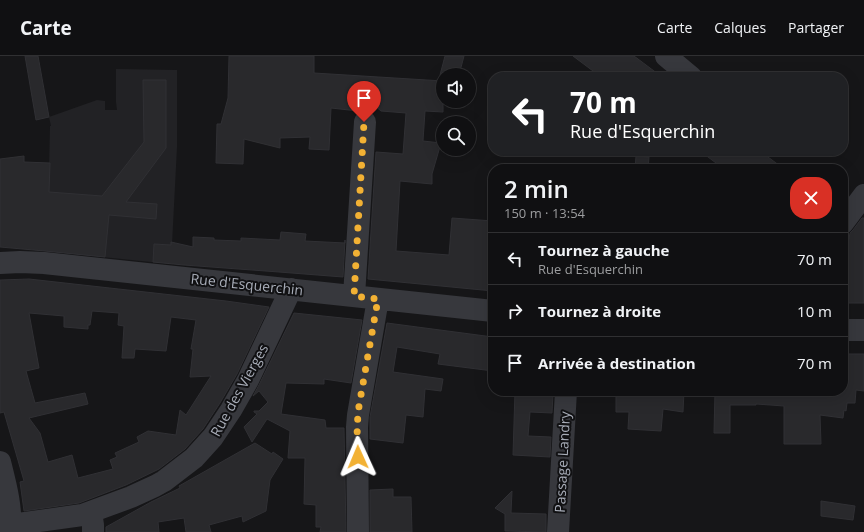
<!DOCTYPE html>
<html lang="fr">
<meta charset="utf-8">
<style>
body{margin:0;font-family:"Open Sans",sans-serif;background:#1e1e20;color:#f1f3f6;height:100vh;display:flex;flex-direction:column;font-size:15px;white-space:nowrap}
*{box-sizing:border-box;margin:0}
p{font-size:13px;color:#9c9d9f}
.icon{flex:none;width:22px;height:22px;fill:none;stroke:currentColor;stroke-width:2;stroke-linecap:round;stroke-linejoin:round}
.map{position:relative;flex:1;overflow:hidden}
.sheet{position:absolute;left:488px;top:108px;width:360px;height:232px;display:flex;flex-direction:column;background:#101012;border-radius:16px;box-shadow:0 4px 16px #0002,0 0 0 1px #303032}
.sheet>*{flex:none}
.top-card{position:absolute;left:488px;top:16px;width:360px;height:84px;border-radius:16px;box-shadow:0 4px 16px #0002,0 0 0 1px #303032;background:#202124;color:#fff;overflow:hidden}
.controls{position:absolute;left:436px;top:12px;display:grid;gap:8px}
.controls a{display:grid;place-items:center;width:40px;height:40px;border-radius:50%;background:#101012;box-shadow:0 4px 16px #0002,0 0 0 1px #303032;font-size:20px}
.pin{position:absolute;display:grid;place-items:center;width:34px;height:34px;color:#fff;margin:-41px -17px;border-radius:50% 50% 50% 0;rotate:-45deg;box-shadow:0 0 4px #0007}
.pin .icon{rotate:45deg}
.me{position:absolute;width:44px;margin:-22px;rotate:359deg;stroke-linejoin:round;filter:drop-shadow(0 0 3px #0008)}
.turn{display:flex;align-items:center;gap:14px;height:84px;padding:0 16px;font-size:18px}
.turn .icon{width:52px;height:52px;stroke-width:2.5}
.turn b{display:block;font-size:28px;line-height:34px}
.round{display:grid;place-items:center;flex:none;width:42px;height:42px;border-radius:16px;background:#1e1e20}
.summary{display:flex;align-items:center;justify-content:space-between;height:68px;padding:0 16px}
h1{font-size:24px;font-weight:600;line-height:30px}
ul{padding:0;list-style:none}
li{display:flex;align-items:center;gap:12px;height:52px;padding:0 16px;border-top:1px solid #303032}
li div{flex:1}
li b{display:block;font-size:15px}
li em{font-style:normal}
header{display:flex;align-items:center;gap:24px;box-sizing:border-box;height:56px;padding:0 20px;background:#101012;border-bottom:1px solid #303032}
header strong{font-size:19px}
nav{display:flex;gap:22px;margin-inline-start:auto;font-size:14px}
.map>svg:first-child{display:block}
.built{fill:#222225}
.building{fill:#29292c;stroke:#303034;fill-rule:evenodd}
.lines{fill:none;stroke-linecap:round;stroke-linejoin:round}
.minor{stroke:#37383d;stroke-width:22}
.route{stroke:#f2b134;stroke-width:7;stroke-dasharray:0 12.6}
.labels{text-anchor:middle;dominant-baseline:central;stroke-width:4;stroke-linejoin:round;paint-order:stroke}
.street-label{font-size:14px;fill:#a8adb8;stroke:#111113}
</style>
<header>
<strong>Carte</strong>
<nav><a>Carte</a><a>Calques</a><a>Partager</a></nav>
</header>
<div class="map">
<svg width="864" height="476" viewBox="0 0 864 476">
<rect width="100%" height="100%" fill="#161618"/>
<path class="built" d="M116,13L177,14V91L171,208L33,194L35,175L49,114L50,70H51L49,61L97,44L105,45V54H117L116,46Z"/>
<path class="building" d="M25,0H38L49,61L36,64Z
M229,0H314V17L443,25V56L425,55L423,85L441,87L432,118V128L400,125L396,195L449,199L452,162L493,165V235L368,223L376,96L403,98L406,57L381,55L375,50L364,49L358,55L331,52L329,94L309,93L310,81L280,82V92L244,83L243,108L216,107L217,68H221L228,42Z
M445,0H464L459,19H440Z
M573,0H634L662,21H601Z
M143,24H166V92L126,146L157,148L156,163L109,159L105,201L45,195L0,191V103L24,100V106L50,107L49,136L102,140L144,86Z
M700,95H760L784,113H724Z
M636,100L649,101L648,113H635Z
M862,162H864V247H843V200H846L850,177L853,174Z
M281,176L306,178L305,185L345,187V184L343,221L279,216L184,209L153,206L154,188L171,189V186L193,191V181L214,182V184L241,185V182L280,184Z
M29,223L226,245L269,251L237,318L220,347L203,373L185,393L159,413L126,429L79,447L24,455L20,426L24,425L4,356L0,357V224ZM92,255L119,257L118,269L124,270L122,302H134L135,293L166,295L171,261L196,264L191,293H193L190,321L211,320L186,359L180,354L176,379L148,375L137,381L139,386L115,397L117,401L110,404L113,413L78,422L72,399L48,406L40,377L29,362L88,348L85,337L35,347L26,315L39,312L29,257L64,260V271L88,273V269H90Z
M294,257L362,264L351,327L324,323V328L286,327L281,358L325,364L326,372H344L346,476H320L321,471H316V449L304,448L305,402H288L290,375L267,363L252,386L244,371L257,358L254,356V355H259L268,346L259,335L253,340L259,329Z
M387,267L493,281V315L438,308L440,298L397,291L393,316L443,323L441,335L425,333L423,361L406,359L403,387L370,383V361Z
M843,298H864V335L856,334L855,347H847L846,355L844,354L843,362L820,359L821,388H784V350L756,348V349H730V377H714L715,335H843Z
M515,335H533V336L553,338L552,357L530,356L528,380L551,381L550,401L513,399Z
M616,335H684L683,356L663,353L661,375L628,373L629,356H616Z
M255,387L272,398L273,396L283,403L270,424L266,455L243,466L242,460L209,469L211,476H186L184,462L158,466L159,476H106V471L151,446L180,432L179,430Z
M393,433V441H411L412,476H370V434Z
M512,435L511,457L546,458V476L505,475V458L495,452Z
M821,445L855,450L853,464L821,460Z"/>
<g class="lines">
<path class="minor" d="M666,0L691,21
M843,167L864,139
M0,207L20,206L44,207L493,255
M354,240L365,66
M843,274H864
M0,406C6,430 12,452 10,476
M91,456L93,469V476
M10,468H18L82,459L131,441L155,430L164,425L194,402L213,381L231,354L248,324L291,233
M358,476L357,371L358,359L378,243
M558,476L566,335"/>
</g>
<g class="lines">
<path class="route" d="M358,401L357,370L359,350L378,243L354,240L364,66"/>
</g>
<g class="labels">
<g class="street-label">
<text transform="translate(247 228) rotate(6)">Rue d'Esquerchin</text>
<text transform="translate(239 334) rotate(-61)">Rue des Vierges</text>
<text transform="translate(562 406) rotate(-87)">Passage Landry</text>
</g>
</g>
</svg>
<div class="controls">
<a><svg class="icon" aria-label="sound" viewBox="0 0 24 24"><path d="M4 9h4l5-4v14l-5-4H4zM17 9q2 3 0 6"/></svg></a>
<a><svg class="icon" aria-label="search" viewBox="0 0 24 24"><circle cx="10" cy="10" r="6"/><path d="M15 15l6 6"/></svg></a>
</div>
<div class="pin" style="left:364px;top:66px;background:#d93025"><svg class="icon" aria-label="arrive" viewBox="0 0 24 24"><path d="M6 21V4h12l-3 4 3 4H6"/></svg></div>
<svg class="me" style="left:358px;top:401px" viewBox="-20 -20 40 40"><path d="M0-17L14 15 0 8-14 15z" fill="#f2b134" stroke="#fff" stroke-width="4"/></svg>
<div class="top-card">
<div class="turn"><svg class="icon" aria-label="left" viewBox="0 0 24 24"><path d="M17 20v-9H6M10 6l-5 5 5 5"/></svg><div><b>70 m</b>Rue d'Esquerchin</div></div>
</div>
<section class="sheet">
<div class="summary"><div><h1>2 min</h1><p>150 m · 13:54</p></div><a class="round" style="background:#d93025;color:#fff"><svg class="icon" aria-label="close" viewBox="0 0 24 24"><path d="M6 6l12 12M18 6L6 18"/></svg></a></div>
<ul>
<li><svg class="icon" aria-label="left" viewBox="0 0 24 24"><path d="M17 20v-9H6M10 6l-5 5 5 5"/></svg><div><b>Tournez à gauche</b><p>Rue d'Esquerchin</p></div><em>70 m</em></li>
<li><svg class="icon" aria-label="right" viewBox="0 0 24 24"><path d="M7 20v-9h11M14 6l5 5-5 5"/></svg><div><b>Tournez à droite</b></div><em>10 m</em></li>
<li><svg class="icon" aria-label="arrive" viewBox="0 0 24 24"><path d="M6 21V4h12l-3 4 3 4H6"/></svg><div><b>Arrivée à destination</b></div><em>70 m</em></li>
</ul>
</section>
</div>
